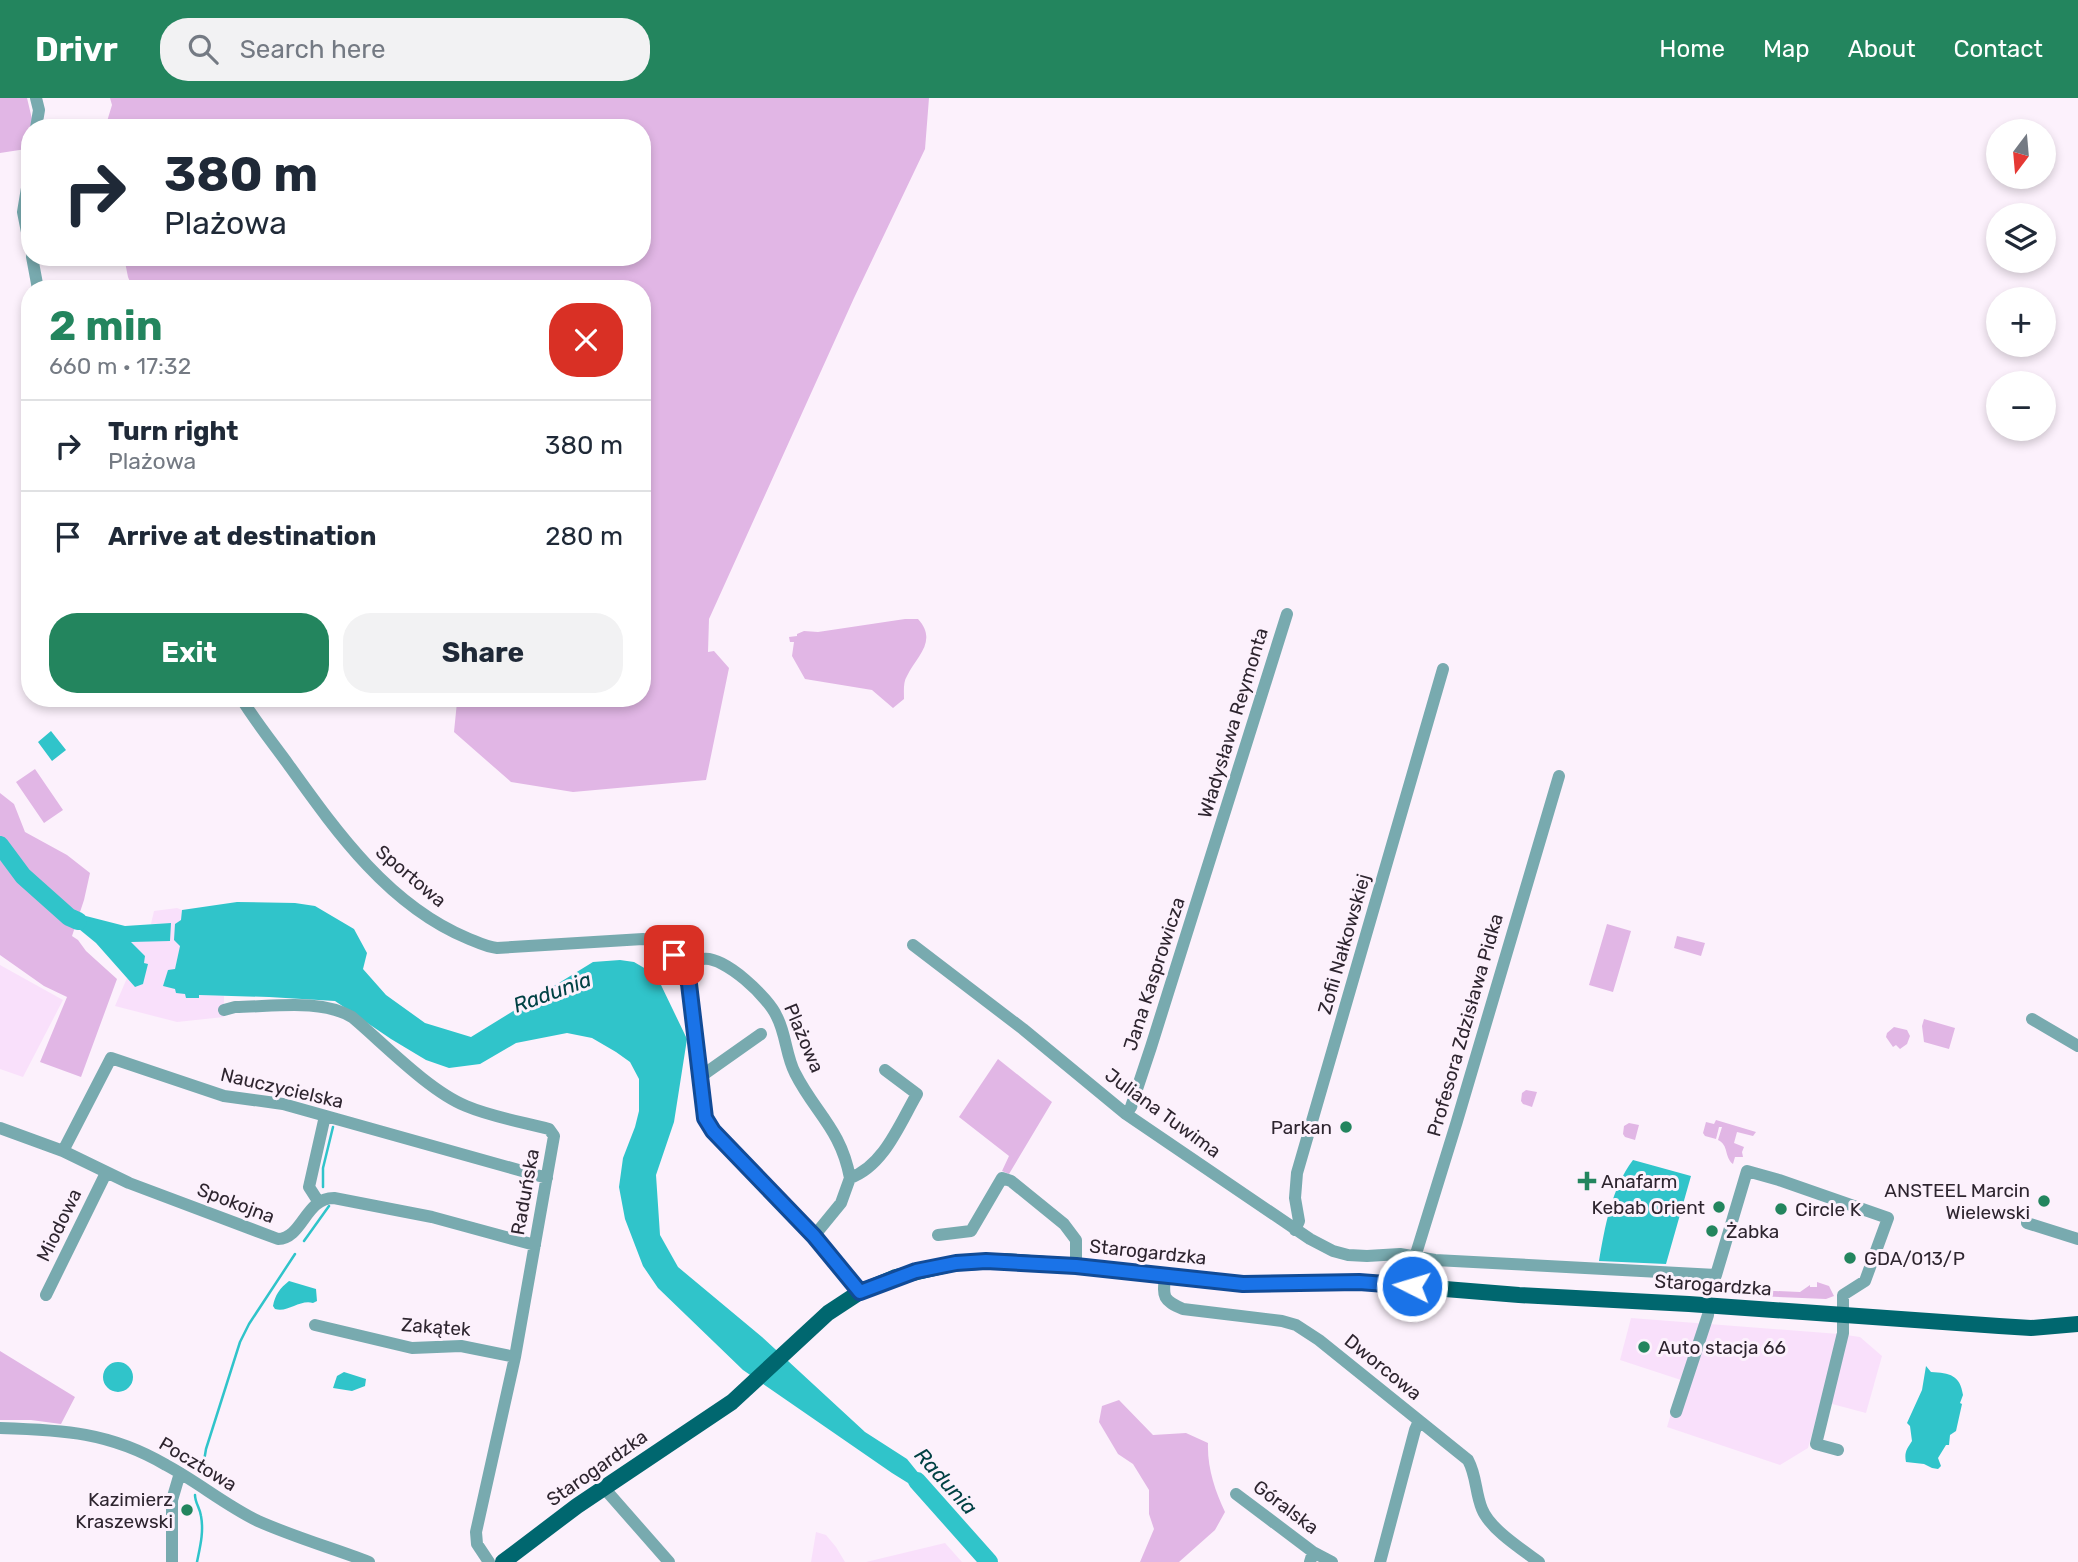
<!DOCTYPE html>
<meta charset="utf-8">
<style>
body{margin:0;font-family:Rubik,sans-serif;background:#f2f2f3;color:#1f2937;height:100vh;display:flex;flex-direction:column;font-size:26px;white-space:nowrap}
*{box-sizing:border-box;margin:0}
p{font-size:23px;color:#747a83}
.icon{flex:none;width:38px;height:38px;fill:none;stroke:currentColor;stroke-width:2;stroke-linecap:round;stroke-linejoin:round}
.map{position:relative;flex:1;overflow:hidden}
.drawer{position:absolute;left:21px;top:182px;width:630px;height:427px;display:flex;flex-direction:column;background:#fff;border-radius:28px;box-shadow:0 4px 10px #0003}
.drawer>*{flex:none}
.banner{position:absolute;left:21px;top:21px;width:630px;height:147px;border-radius:28px;box-shadow:0 4px 10px #0003;background:#fff;color:#1f2937;overflow:hidden}
.needle{width:46px;rotate:196deg}
.controls{position:absolute;left:1986px;top:21px;display:grid;gap:14px}
.controls a{display:grid;place-items:center;width:70px;height:70px;border-radius:50%;background:#fff;box-shadow:0 4px 10px #0003;font-size:35px}
.pin{position:absolute;display:grid;place-items:center;width:60px;height:60px;color:#fff;margin:-30px;border-radius:14px;box-shadow:0 4px 10px #0006}
.me{position:absolute;width:77px;margin:-38px;rotate:275deg;stroke-linejoin:round;filter:drop-shadow(0 0 5px #0008)}
.turn{display:flex;align-items:center;gap:24px;height:147px;padding:0 28px;font-size:32px}
.turn .icon{width:91px;height:91px;stroke-width:2.5}
.turn b{display:block;font-size:49px;line-height:60px}
.round{display:grid;place-items:center;flex:none;width:74px;height:74px;border-radius:28px;background:#f2f2f3}
.head{display:flex;align-items:center;justify-content:space-between;height:119px;padding:0 28px}
h1{font-size:42px;font-weight:700;line-height:52px;color:#23855e}
.cta{display:flex;gap:14px;margin-top:auto;padding:14px 28px}
.cta a{flex:1;height:80px;border-radius:28px;background:#23855e;color:#fff;font-size:28px;font-weight:700;line-height:80px;text-align:center}
.cta a+a{background:#f2f2f3;color:#1f2937}
ul{padding:0;list-style:none}
li{display:flex;align-items:center;gap:21px;height:91px;padding:0 28px;border-top:2px solid #e0e1e3}
li div{flex:1}
li b{display:block;font-size:26px}
li em{font-style:normal}
header{display:flex;align-items:center;gap:42px;box-sizing:border-box;height:98px;padding:0 35px;background:#23855e;color:#fff}
header strong{font-size:33px}
nav{display:flex;gap:38px;margin-inline-start:auto;font-size:24px}
.search{width:490px;height:63px;background:#f2f2f3;display:flex;align-items:center;gap:18px;box-sizing:border-box;padding:0 24px;border-radius:28px;color:#747a83;font-size:26px}
.map>svg:first-child{display:block}
.built{fill:#f9e0fb}
.green{fill:#e1b6e5}
.water{fill:#30c4ca}
.lines{fill:none;stroke-linecap:round;stroke-linejoin:round}
.stream{stroke:#30c4ca;stroke-width:2.5}
.river{stroke:#30c4ca;stroke-width:18}
.minor{stroke:#78aaaf;stroke-width:12}
.major{stroke:#00676f;stroke-width:16}
.route-casing{stroke:#114b97;stroke-width:18}
.route{stroke:#1a73e8;stroke-width:12}
.poi-dot{fill:#23855e;stroke:#fcf1fc;stroke-width:2.5}
.labels{text-anchor:middle;dominant-baseline:central;stroke-width:6;stroke-linejoin:round;paint-order:stroke}
.street-label{font-size:19px;fill:#2e252f;stroke:#fcf1fc}
.poi-label{font-size:19px;fill:#2e252f;stroke:#fcf1fc;text-anchor:start}
.water-label{font-size:21px;font-style:italic;fill:#004144;stroke:#fcf1fc}
</style>
<header>
<strong>Drivr</strong>
<div class="search"><svg class="icon" aria-label="search" viewBox="0 0 24 24"><circle cx="10" cy="10" r="6"/><path d="M15 15l6 6"/></svg>Search here</div>
<nav><a>Home</a><a>Map</a><a>About</a><a>Contact</a></nav>
</header>
<div class="map">
<svg width="2078" height="1464" viewBox="0 0 2078 1464">
<rect width="100%" height="100%" fill="#fcf1fc"/>
<path class="built" d="M177,810L182,812L180,848L175,872V891L199,897L224,898V919L177,924L115,908L127,880L135,889L147,866L144,865L131,844L170,825L151,826L154,813Z
M0,867L63,902L23,979L0,971Z
M1631,1220L1839,1236L1860,1239L1882,1258L1866,1315L1821,1303L1808,1350L1780,1367L1667,1329L1681,1282L1620,1262Z
M816,1434L826,1437L836,1449L845,1464H811Z
M945,1445L962,1464H866Z"/>
<path class="green" d="M0,0H27L32,21L26,51L0,55Z
M110,0H929L925,51L854,200L709,521L708,554L714,553L729,570L706,682L573,694L511,684L454,634L457,604L443,606L435,600H642V191H133L128,179L124,159H642V30H105L112,7Z
M905,521H918C938,543 917,558 907,578C903,584 904,594 904,601L893,610L872,592L805,581L792,558L794,544H790L789,539L797,538V536L804,533L818,534Z
M35,671L63,712L44,725L16,684Z
M0,695L14,706L25,734L67,757L90,775L84,802L72,838L78,842L86,853L117,881L81,979L40,964L67,899L44,888L0,857Z
M1607,826L1631,833L1613,894L1589,887Z
M1677,838L1705,845L1701,858L1674,850Z
M1924,921L1955,930L1949,951L1924,944L1922,928Z
M1894,929L1907,932L1910,938L1907,946L1900,951L1896,947L1893,949L1886,939L1887,935Z
M998,961L1052,1004L1009,1076L1002,1073L1009,1058L959,1019Z
M1526,992L1537,994L1532,1009L1523,1006L1521,1003L1522,995Z
M1716,1022L1756,1034L1753,1038L1737,1034L1734,1045L1744,1049L1742,1054L1743,1059H1735L1733,1066C1724,1059 1729,1047 1718,1042L1722,1029H1719L1716,1041L1705,1038L1703,1035L1706,1024L1714,1026Z
M1629,1025L1639,1027L1635,1042L1625,1039L1623,1036L1624,1028Z
M1817,1184L1829,1188L1834,1198L1826,1201L1756,1198L1752,1195L1753,1192L1800,1194L1810,1187V1189H1817Z
M0,1253L75,1299L61,1326L31,1322H0Z
M1119,1302L1153,1337L1186,1335L1208,1345C1207,1369 1215,1393 1225,1414L1215,1432L1179,1464H1140L1154,1431L1149,1416V1392L1133,1366L1118,1356L1099,1324L1102,1308Z"/>
<path class="water" d="M51,633L66,652L52,663L38,644Z
M237,804L295,805L315,808L354,831L367,855L363,871L386,897L425,925L471,939L593,864L620,862L634,864L646,871L661,887L687,941L674,1024L656,1077L660,1137L678,1169L762,1239L865,1334L907,1361L945,1408L892,1375L743,1272L658,1190L643,1168L625,1121L619,1089L623,1060L635,1029L639,1013V981L630,964L616,954L592,940L567,935L516,945L480,966L449,970L426,962L391,941L335,903L269,899L199,897V900H186L185,896L176,895L175,891L163,888L168,872L175,871L180,848L174,842L175,826L181,822L182,812Z
M63,806L82,817L125,828L171,825L170,843L131,844L145,858L144,865L148,866L143,886L135,889L96,845L57,813Z
M1633,1062L1691,1078L1666,1166L1599,1163C1605,1129 1611,1091 1633,1062Z
M289,1183L316,1191L317,1203L313,1205C300,1201 288,1215 275,1211L273,1208C275,1197 280,1190 289,1183Z
M103 1279a15 15 0 1 1 30 0a15 15 0 1 1-30 0Z
M1926,1268L1931,1274C1950,1275 1960,1277 1963,1297L1960,1305L1962,1306L1956,1333L1950,1337L1949,1347H1946L1938,1360L1941,1368L1938,1371L1932,1370L1924,1366L1906,1364C1904,1354 1907,1351 1912,1343L1910,1328L1907,1325L1922,1292Z
M344,1274L366,1281L365,1288L352,1293L333,1290L337,1278Z"/>
<g class="lines">
<path class="stream" d="M323,1089V1070L333,1029
M304,1143L329,1108
M202,1375L206,1351L240,1244L249,1226L295,1156
M195,1397C195,1405 200,1410 201,1418C204,1434 200,1449 197,1464"/>
<path class="river" d="M0,747L23,778L69,819L78,823
M917,1383L989,1464"/>
<path class="minor" d="M36,30L39,12L36,0
M30,72L23,114L30,149
M32,159L38,191
M241,600C255,623 272,644 288,666C336,733 388,807 467,840C477,844 486,849 497,850L643,841C668,844 681,863 689,886L705,1020L713,1033L814,1138L860,1194
M913,847L1023,931L1126,1016L1310,1141L1333,1153L1348,1157L1367,1158L1400,1156L1435,1162L1716,1177L1747,1073L1779,1082L1888,1120L1865,1183L1843,1197V1235L1816,1346L1838,1352
M683,870C689,867 697,862 703,861C725,858 769,900 777,919C786,936 786,958 795,975C815,1015 841,1031 850,1080
M224,912L235,909C271,909 320,900 352,919C383,945 429,993 466,1008C492,1019 522,1024 549,1031L554,1038L515,1259L476,1434L477,1446L489,1464
M2032,921L2078,948
M700,979L761,936
M1126,1016L1131,1009L1151,949L1287,516
M0,1030L63,1053L129,1085L278,1141C303,1140 305,1100 334,1100L432,1119L535,1147
M63,1053L111,960L224,998L283,1006L547,1080
M318,1103L309,1089L325,1018
M2027,1125L2078,1141
M1295,1132L1299,1123L1295,1100L1297,1075L1443,571
M938,1137L971,1133L1002,1080L1011,1083L1064,1126L1076,1142V1168
M814,1138L841,1105L850,1080C884,1068 900,1025 917,996L885,972
M1165,1177C1163,1199 1162,1202 1183,1211L1282,1223L1296,1227L1319,1242L1468,1362C1477,1379 1475,1394 1482,1411C1490,1431 1521,1451 1539,1464
M1412,1188L1415,1159L1457,1023L1559,678
M46,1197L106,1075
M315,1227L412,1250L461,1248L515,1259
M1676,1314L1708,1217L1709,1207
M0,1330C63,1332 110,1334 166,1367C198,1384 225,1407 258,1423C294,1439 332,1450 369,1464
M604,1390L669,1464
M1236,1396L1313,1454
M172,1464V1402L180,1375
M1310,1464L1313,1454L1332,1464
M1380,1464L1415,1332L1419,1323"/>
<path class="major" d="M503,1464L577,1408L732,1304L828,1215L860,1194L896,1179L956,1165L1002,1163L1076,1168L1243,1186L1359,1184L1519,1197L1689,1206L1999,1228L2031,1230L2078,1226"/>
</g>
<g class="lines">
<g class="route-casing">
<path id="route" d="M674,857L683,870L689,886L705,1020L713,1033L814,1138L860,1194L916,1173L956,1165L986,1163L1076,1168L1243,1186L1359,1184L1412,1188"/>
</g>
<use href="#route" class="route"/>
</g>
<g class="poi-dot">
<circle cx="1346" cy="1029" r="7"/>
<path d="M1583.5 1072.5h7v7h7v7h-7v7h-7v-7h-7v-7h7z"/>
<circle cx="2044" cy="1103" r="7"/>
<circle cx="1719" cy="1109" r="7"/>
<circle cx="1781" cy="1111" r="7"/>
<circle cx="1712" cy="1133" r="7"/>
<circle cx="1850" cy="1160" r="7"/>
<circle cx="1644" cy="1249" r="7"/>
<circle cx="187" cy="1412" r="7"/>
</g>
<g class="labels">
<g class="street-label">
<text transform="translate(1233 625) rotate(-73)">Władysława Reymonta</text>
<text transform="translate(411 778) rotate(40)">Sportowa</text>
<text transform="translate(1344 846) rotate(-74)">Zofii Nałkowskiej</text>
<text transform="translate(1154 876) rotate(-72)">Jana Kasprowicza</text>
<text transform="translate(1465 927) rotate(-74)">Profesora Zdzisława Pidka</text>
<text transform="translate(804 940) rotate(67)">Plażowa</text>
<text transform="translate(282 990) rotate(13)">Nauczycielska</text>
<text transform="translate(1163 1015) rotate(36)">Juliana Tuwima</text>
<text transform="translate(525 1094) rotate(-80)">Raduńska</text>
<text transform="translate(236 1105) rotate(21)">Spokojna</text>
<text transform="translate(59 1127) rotate(-64)">Miodowa</text>
<text transform="translate(1148 1154) rotate(6)">Starogardzka</text>
<text transform="translate(1713 1187) rotate(4)">Starogardzka</text>
<text transform="translate(436 1229) rotate(4)">Zakątek</text>
<text transform="translate(1383 1269) rotate(39)">Dworcowa</text>
<text transform="translate(198 1366) rotate(31)">Pocztowa</text>
<text transform="translate(597 1370) rotate(-35)">Starogardzka</text>
<text transform="translate(1286 1409) rotate(37)">Góralska</text>
</g>
<g class="poi-label">
<text x="1332" y="1029" text-anchor="end">Parkan</text>
<text x="1601" y="1083">Anafarm</text>
<text x="2030" y="1092" text-anchor="end">ANSTEEL Marcin<tspan x="2030" dy="22">Wielewski</tspan></text>
<text x="1705" y="1109" text-anchor="end">Kebab Orient</text>
<text x="1795" y="1111">Circle K</text>
<text x="1726" y="1133">Żabka</text>
<text x="1864" y="1160">GDA/013/P</text>
<text x="1658" y="1249">Auto stacja 66</text>
<text x="173" y="1401" text-anchor="end">Kazimierz<tspan x="173" dy="22">Kraszewski</tspan></text>
</g>
<g class="water-label">
<text transform="translate(552 894) rotate(-20)">Radunia</text>
<text transform="translate(946 1383) rotate(48)">Radunia</text>
</g>
</g>
</svg>
<div class="controls">
<a><svg class="needle" viewBox="-14 -14 28 28"><path d="M0-13l5 13h-10z" fill="#e53935"/><path d="M0 13l5-13h-10z" fill="#747a83"/></svg></a>
<a><svg class="icon" aria-label="layers" viewBox="0 0 24 24"><path d="M12 4l9 5-9 5-9-5zM3 14l9 5 9-5"/></svg></a>
<a>+</a>
<a>−</a>
</div>
<div class="pin" style="left:674px;top:857px;background:#d93025"><svg class="icon" aria-label="arrive" viewBox="0 0 24 24"><path d="M6 21V4h12l-3 4 3 4H6"/></svg></div>
<svg class="me" style="left:1412px;top:1188px" viewBox="-20 -20 40 40"><circle r="17" fill="#1a73e8" stroke="#fff" stroke-width="3"/><path d="M0-11L8 9 0 5-8 9z" fill="#fff"/></svg>
<div class="banner">
<div class="turn"><svg class="icon" aria-label="right" viewBox="0 0 24 24"><path d="M7 20v-9h11M14 6l5 5-5 5"/></svg><div><b>380 m</b>Plażowa</div></div>
</div>
<section class="drawer">
<div class="head"><div><h1>2 min</h1><p>660 m · 17:32</p></div><a class="round" style="background:#d93025;color:#fff"><svg class="icon" aria-label="close" viewBox="0 0 24 24"><path d="M6 6l12 12M18 6L6 18"/></svg></a></div>
<ul>
<li><svg class="icon" aria-label="right" viewBox="0 0 24 24"><path d="M7 20v-9h11M14 6l5 5-5 5"/></svg><div><b>Turn right</b><p>Plażowa</p></div><em>380 m</em></li>
<li><svg class="icon" aria-label="arrive" viewBox="0 0 24 24"><path d="M6 21V4h12l-3 4 3 4H6"/></svg><div><b>Arrive at destination</b></div><em>280 m</em></li>
</ul>
<div class="cta"><a>Exit</a><a>Share</a></div>
</section>
</div>
